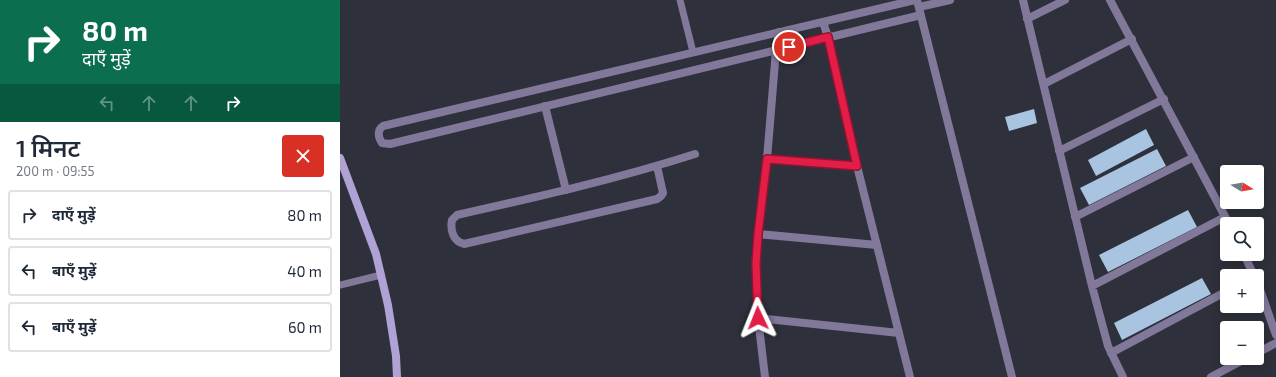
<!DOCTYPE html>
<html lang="hi">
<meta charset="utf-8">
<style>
body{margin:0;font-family:"Exo 2","Noto Sans Devanagari",sans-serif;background:#f6f6f7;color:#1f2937;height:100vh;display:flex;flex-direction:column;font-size:15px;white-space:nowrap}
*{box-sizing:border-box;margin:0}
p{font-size:13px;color:#747a83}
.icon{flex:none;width:22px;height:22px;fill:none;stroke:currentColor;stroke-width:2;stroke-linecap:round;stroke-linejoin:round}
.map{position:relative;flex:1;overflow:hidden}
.drawer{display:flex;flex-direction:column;background:#fff;width:340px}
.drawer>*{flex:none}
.top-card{background:#0b6e4f;color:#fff;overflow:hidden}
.needle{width:26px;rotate:101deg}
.buttons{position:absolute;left:880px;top:165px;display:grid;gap:8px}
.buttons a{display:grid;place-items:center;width:44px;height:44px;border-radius:4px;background:#fff;box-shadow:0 2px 10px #0003;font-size:20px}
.pin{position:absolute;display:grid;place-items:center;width:34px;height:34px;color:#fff;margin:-17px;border:2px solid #fff;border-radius:50%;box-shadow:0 1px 4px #0007}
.me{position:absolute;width:44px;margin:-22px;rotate:358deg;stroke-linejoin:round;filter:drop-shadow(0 0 3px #0008)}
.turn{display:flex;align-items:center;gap:14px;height:84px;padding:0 16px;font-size:18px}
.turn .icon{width:52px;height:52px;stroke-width:2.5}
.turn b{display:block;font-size:28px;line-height:34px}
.lanes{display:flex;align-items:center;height:38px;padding:0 16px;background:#0003;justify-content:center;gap:20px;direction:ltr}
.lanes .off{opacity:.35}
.round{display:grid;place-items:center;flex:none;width:42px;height:42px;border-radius:4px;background:#f6f6f7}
.head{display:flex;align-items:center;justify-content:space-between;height:68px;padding:0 16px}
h1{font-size:24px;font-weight:600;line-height:30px}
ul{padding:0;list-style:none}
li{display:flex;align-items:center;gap:12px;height:50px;margin:0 8px 6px;padding:0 8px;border:2px solid #e0e1e3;border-radius:4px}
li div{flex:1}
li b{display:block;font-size:15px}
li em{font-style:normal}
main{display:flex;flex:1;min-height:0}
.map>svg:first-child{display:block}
.building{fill:#a9c4e1}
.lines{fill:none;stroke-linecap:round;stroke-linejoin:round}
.service{stroke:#82799a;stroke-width:7}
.minor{stroke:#82799a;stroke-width:8}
.secondary{stroke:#b0a2d5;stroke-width:8}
.route-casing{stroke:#92132f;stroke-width:10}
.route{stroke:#e11d48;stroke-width:7}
</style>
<main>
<section class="drawer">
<div class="top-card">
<div class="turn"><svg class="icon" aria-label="right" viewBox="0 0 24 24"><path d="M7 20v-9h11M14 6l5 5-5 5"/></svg><div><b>80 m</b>दाएँ मुड़ें</div></div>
<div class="lanes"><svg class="icon off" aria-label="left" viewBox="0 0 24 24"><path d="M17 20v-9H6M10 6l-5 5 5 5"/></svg><svg class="icon off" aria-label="ahead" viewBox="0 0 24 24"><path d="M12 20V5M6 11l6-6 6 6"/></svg><svg class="icon off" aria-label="ahead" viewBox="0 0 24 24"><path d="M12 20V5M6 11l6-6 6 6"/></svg><svg class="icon" aria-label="right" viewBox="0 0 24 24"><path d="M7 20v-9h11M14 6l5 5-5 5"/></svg></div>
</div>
<div class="head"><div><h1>1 मिनट</h1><p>200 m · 09:55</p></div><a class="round" style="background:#d93025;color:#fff"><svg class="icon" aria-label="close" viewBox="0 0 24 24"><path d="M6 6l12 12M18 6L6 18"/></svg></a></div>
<ul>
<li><svg class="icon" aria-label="right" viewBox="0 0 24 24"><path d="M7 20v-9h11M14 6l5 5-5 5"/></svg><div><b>दाएँ मुड़ें</b></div><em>80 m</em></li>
<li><svg class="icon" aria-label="left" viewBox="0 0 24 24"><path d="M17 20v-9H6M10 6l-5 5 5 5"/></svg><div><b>बाएँ मुड़ें</b></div><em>40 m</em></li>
<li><svg class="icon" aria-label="left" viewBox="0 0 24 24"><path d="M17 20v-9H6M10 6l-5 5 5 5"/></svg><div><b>बाएँ मुड़ें</b></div><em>60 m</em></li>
</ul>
</section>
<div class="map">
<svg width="936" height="377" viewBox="0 0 936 377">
<rect width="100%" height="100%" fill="#2e313b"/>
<path class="building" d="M694,109L697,123L669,131L665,117Z
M806,129L814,145L756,176L748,160Z
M817,149L826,166L749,205L740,188Z
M848,210L857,227L768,272L759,255Z
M862,278L871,294L782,340L774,323Z"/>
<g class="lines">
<path class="service" d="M340,0L353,52
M0,285L41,275"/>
<path class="minor" d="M575,0L43,126C37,130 38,137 42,143L50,144L581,15
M577,0L672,377
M683,0L752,286L768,346L783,377
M770,0L889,224
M579,7L610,0
M687,19L725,0
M483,22L488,37L517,166L570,377
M704,84L792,39
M205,106L226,190
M719,151L824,99
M427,159L517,166
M317,166L323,193L321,196L317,199L124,244C113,241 110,230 112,220L117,215C197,197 277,179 355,154
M735,217L854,157
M418,234L537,245
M904,254L914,276
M917,281L936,335
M752,286L885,217
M418,318L559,333
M771,353L887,291
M917,353L936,343
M425,377L418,318L416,264L418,234L427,159L436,50L439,32
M871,377L907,358"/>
<path class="secondary" d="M0,158L36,254L48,305L56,356L57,377"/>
</g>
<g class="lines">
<g class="route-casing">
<path id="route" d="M418,318L416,264L418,234L427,159L517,166L488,37L449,47"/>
</g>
<use href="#route" class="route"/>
</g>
</svg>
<div class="buttons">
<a><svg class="needle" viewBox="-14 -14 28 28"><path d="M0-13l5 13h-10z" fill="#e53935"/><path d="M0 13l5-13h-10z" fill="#747a83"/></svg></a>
<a><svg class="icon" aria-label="search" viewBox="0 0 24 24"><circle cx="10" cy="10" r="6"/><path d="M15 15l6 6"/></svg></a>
<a>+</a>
<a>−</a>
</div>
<div class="pin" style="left:449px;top:47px;background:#d93025"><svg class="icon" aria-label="arrive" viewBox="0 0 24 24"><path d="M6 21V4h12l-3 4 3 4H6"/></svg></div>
<svg class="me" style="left:418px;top:318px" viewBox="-20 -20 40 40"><path d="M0-17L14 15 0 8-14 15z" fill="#e11d48" stroke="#fff" stroke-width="4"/></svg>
</div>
</main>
